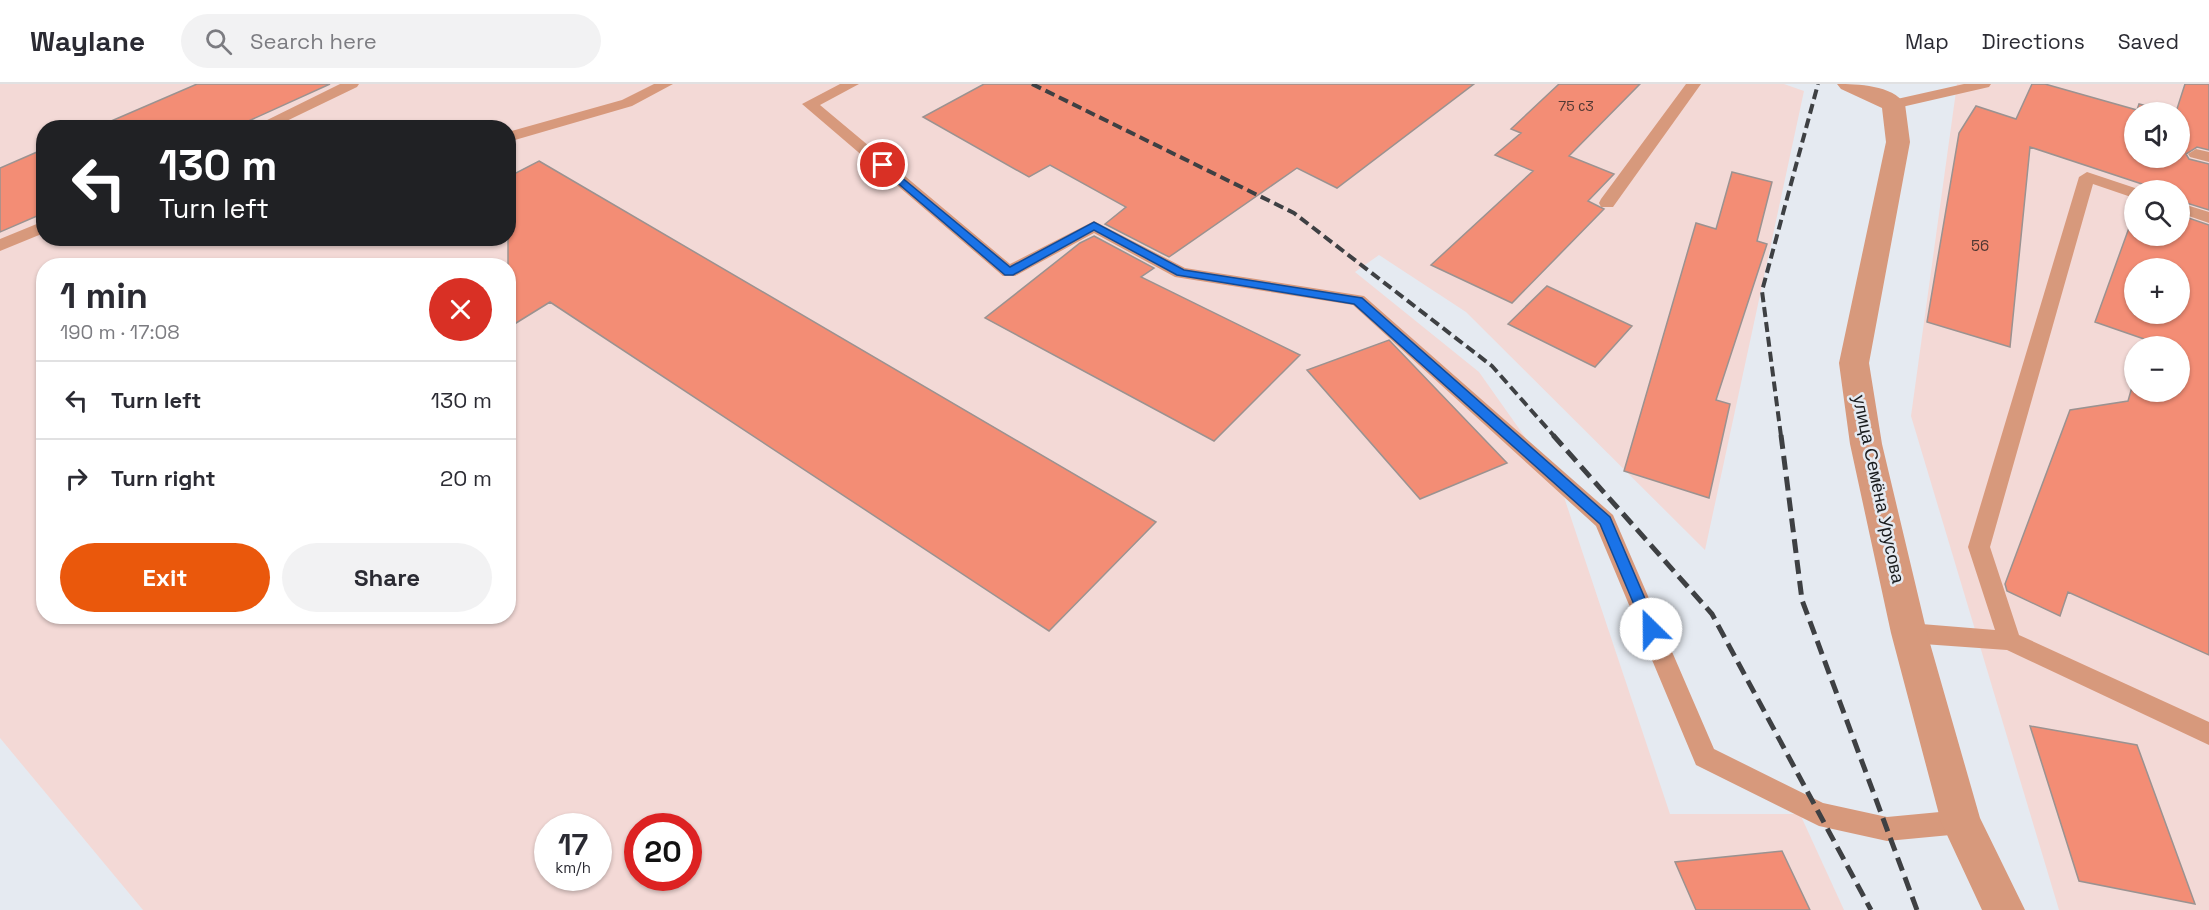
<!DOCTYPE html>
<meta charset="utf-8">
<style>
body{margin:0;font-family:"Space Grotesk",sans-serif;background:#f2f2f3;color:#2b2b33;height:100vh;display:flex;flex-direction:column;font-size:22px;white-space:nowrap}
*{box-sizing:border-box;margin:0}
p{font-size:20px;color:#7c7c81}
.icon{flex:none;width:33px;height:33px;fill:none;stroke:currentColor;stroke-width:2;stroke-linecap:round;stroke-linejoin:round}
.map{position:relative;flex:1;overflow:hidden}
.side{position:absolute;left:36px;top:174px;width:480px;height:366px;display:flex;flex-direction:column;background:#fff;border-radius:24px;box-shadow:0 2px 4px #0004}
.side>*{flex:none}
.hud{position:absolute;left:36px;top:36px;width:480px;height:126px;border-radius:24px;box-shadow:0 2px 4px #0004;background:#202124;color:#fff;overflow:hidden}
.fabs{position:absolute;left:2124px;top:18px;display:grid;gap:12px}
.fabs a{display:grid;place-items:center;width:66px;height:66px;border-radius:50%;background:#fff;box-shadow:0 2px 4px #0004;font-size:30px}
.speed{position:absolute;left:534px;top:729px;display:flex;gap:12px;font-size:30px;font-weight:700;text-align:center}
.speed>*{display:grid;place-content:center;width:78px;height:78px;border-radius:50%;background:#fff;box-shadow:0 2px 4px #0004;line-height:1}
.speed small{font-size:15px;font-weight:400}
.speed .limit{border:9px solid #d22;background:#fff;color:#111}
.pin{position:absolute;display:grid;place-items:center;width:51px;height:51px;color:#fff;margin:-26px;border:3px solid #fff;border-radius:50%;box-shadow:0 2px 6px #0007}
.me{position:absolute;width:66px;margin:-33px;rotate:337deg;stroke-linejoin:round;filter:drop-shadow(0 0 4px #0008)}
.turn{display:flex;align-items:center;gap:21px;height:126px;padding:0 24px;font-size:27px}
.turn .icon{width:78px;height:78px;stroke-width:2.5}
.turn b{display:block;font-size:42px;line-height:51px}
.round{display:grid;place-items:center;flex:none;width:63px;height:63px;border-radius:32px;background:#f2f2f3}
.headline{display:flex;align-items:center;justify-content:space-between;height:102px;padding:0 24px}
h1{font-size:36px;font-weight:700;line-height:45px}
.action{display:flex;gap:12px;margin-top:auto;padding:12px 24px}
.action a{flex:1;height:69px;border-radius:36px;background:#ea580c;color:#fff;font-size:24px;font-weight:700;line-height:69px;text-align:center}
.action a+a{background:#f2f2f3;color:#2b2b33}
ul{padding:0;list-style:none}
li{display:flex;align-items:center;gap:18px;height:78px;padding:0 24px;border-top:2px solid #e1e1e2}
li div{flex:1}
li b{display:block;font-size:22px}
li em{font-style:normal}
header{display:flex;align-items:center;gap:36px;box-sizing:border-box;height:84px;padding:0 30px;background:#fff;border-bottom:2px solid #e1e1e2}
header strong{font-size:28px}
nav{display:flex;gap:33px;margin-inline-start:auto;font-size:21px}
.search{width:420px;height:54px;background:#f2f2f3;display:flex;align-items:center;gap:15px;box-sizing:border-box;padding:0 21px;border-radius:33px;color:#7c7c81;font-size:22px}
.map>svg:first-child{display:block}
.industrial{fill:#f3d9d6;fill-rule:evenodd}
.building{fill:#f38d75;stroke:#9b9290;stroke-width:1.5;fill-rule:evenodd}
.lines{fill:none;stroke-linecap:round;stroke-linejoin:round}
.lane{fill:#d7997c;fill-rule:evenodd}
.street{fill:#d7997c;fill-rule:evenodd}
.rail-far1{stroke:#3e4043;stroke-width:4;stroke-dasharray:10 5;stroke-linecap:butt}
.rail{stroke:#3e4043;stroke-width:5;stroke-dasharray:14 7;stroke-linecap:butt}
.route{fill:#1a73e8;stroke:#114b97;stroke-width:1.5}
.labels{text-anchor:middle;dominant-baseline:central;stroke-width:5;stroke-linejoin:round;paint-order:stroke}
.far-number-label{font-size:14px;fill:#503833}
.number-label{font-size:15px;fill:#503833}
.street-label{font-size:18px;fill:#191b1d;stroke:#e5eaf1}
</style>
<header>
<strong>Waylane</strong>
<div class="search"><svg class="icon" aria-label="search" viewBox="0 0 24 24"><circle cx="10" cy="10" r="6"/><path d="M15 15l6 6"/></svg>Search here</div>
<nav><a>Map</a><a>Directions</a><a>Saved</a></nav>
</header>
<div class="map">
<svg width="2209" height="826" viewBox="0 0 2209 826">
<rect width="100%" height="100%" fill="#e5eaf1"/>
<path class="industrial" d="M0,0H1784L1804,7L1705,466L1466,228L1379,171L1355,188L1479,288L1561,404L1670,730H1800L1844,826H143L0,654ZM44,44H508V154H44ZM44,182H508V532H44ZM548,742H598V794H548ZM638,742H688V794H638Z
M1957,0H2209V826H2059L1911,332ZM2134,28H2180V74H2134ZM2134,106H2180V152H2134ZM2134,184H2180V230H2134ZM2134,262H2180V308H2134Z"/>
<path class="building" d="M197,0H330L233,44H95Z
M984,0H1474L1337,104L1297,84L1169,173L1105,140L1126,123L1050,81L1029,93L923,33Z
M1559,0H1640L1569,72L1614,90L1588,117L1604,125L1512,219L1431,181L1533,87L1495,71L1521,49L1511,45Z
M2032,0H2045L2137,26L2139,20L2170,28H2134V74H2180V28H2176L2185,0H2209V66L2197,63L2186,70L2189,75L2209,80V126L2180,117V106H2143L2145,101L2030,63L2010,263L1927,238L1959,49L1976,22L2016,35Z
M44,65V129L0,148V84Z
M539,77L1156,438L1049,547L550,218L508,244V93Z
M1732,88L1772,98L1757,157L1767,160L1716,316L1730,320L1709,414L1624,387L1696,139L1716,145Z
M2134,130V152H2180V131L2209,141V571L2068,508L2060,532L2007,507L2005,500L2070,326L2128,317L2134,296V308H2180V262H2145L2147,256L2095,238ZM2134,184H2180V230H2134Z
M1094,152L1154,184L1141,193L1300,271L1214,357L985,234L1080,159Z
M1547,202L1632,242L1595,283L1508,240Z
M1389,256L1390,257L1507,379L1420,415L1307,286Z
M2030,642L2137,661L2195,820L2079,797Z
M1782,767L1810,826H1696L1675,778Z"/>
<g class="lines">
<path class="lane" d="M340,0H359L357,3L272,44H251Z
M654,0H673L632,22L508,58V48L622,16Z
M840,0H859L820,21L1010,180L1094,137L1185,184L1364,212L1613,431L1714,665L1823,719L1887,733L1961,726L1970,730L1974,738L1970,746L1961,750L1887,757L1819,742L1696,681L1596,442L1353,221L1175,193L1094,149L1015,192H1003L802,20Z
M1686,0H1701L1613,123H1601L1599,119L1601,115Z
M1964,0H1991L1989,3L1893,25L1885,20L1888,17Z
M2196,65L2209,68V78L2190,73L2188,70Z
M2087,88L2141,106H2134V114L2093,100L1990,463L2019,551L2209,638V661L2007,566L1909,559L1901,556L1897,549L1901,542L1909,539L1995,546L1968,463L2079,93Z
M2180,119L2209,128V139L2180,129Z
M44,137V149L0,167V155Z"/>
<path class="street" d="M1837,0C1858,0 1892,1 1905,20L1910,58L1869,279L1882,360L1927,549L1980,734L2025,826H1982L1941,738L1891,549L1850,360L1839,279L1886,58L1882,24L1841,5Z"/>
<path class="rail-far1" d="M1032,0L1294,129L1492,282L1554,352
M1781,352L1762,207L1818,0"/>
<path class="rail" d="M1553,351L1712,530L1871,826
M1781,351L1802,516L1917,826"/>
</g>
<path class="route" d="M883,78L1010,183L1094,138L1184,186L1362,214L1610,433L1658,545L1656,549L1651,551L1646,549L1600,440L1354,220L1177,191L1094,146L1013,191H1005L879,83L878,81Z"/>
<g class="labels">
<g class="far-number-label">
<text x="1576" y="22">75 с3</text>
</g>
<g class="number-label">
<text x="1980" y="161">56</text>
</g>
<g class="street-label">
<text transform="translate(1879 405) rotate(78)">улица Семёна Урусова</text>
</g>
</g>
</svg>
<div class="fabs">
<a><svg class="icon" aria-label="sound" viewBox="0 0 24 24"><path d="M4 9h4l5-4v14l-5-4H4zM17 9q2 3 0 6"/></svg></a>
<a><svg class="icon" aria-label="search" viewBox="0 0 24 24"><circle cx="10" cy="10" r="6"/><path d="M15 15l6 6"/></svg></a>
<a>+</a>
<a>−</a>
</div>
<div class="speed"><div>17<small>km/h</small></div><div class="limit">20</div></div>
<div class="pin" style="left:883px;top:81px;background:#d93025"><svg class="icon" aria-label="arrive" viewBox="0 0 24 24"><path d="M6 21V4h12l-3 4 3 4H6"/></svg></div>
<svg class="me" style="left:1651px;top:545px" viewBox="-20 -20 40 40"><circle r="19" fill="#fff"/><path d="M0-13L10 11 0 6-10 11z" fill="#1a73e8"/></svg>
<div class="hud">
<div class="turn"><svg class="icon" aria-label="left" viewBox="0 0 24 24"><path d="M17 20v-9H6M10 6l-5 5 5 5"/></svg><div><b>130 m</b>Turn left</div></div>
</div>
<section class="side">
<div class="headline"><div><h1>1 min</h1><p>190 m · 17:08</p></div><a class="round" style="background:#d93025;color:#fff"><svg class="icon" aria-label="close" viewBox="0 0 24 24"><path d="M6 6l12 12M18 6L6 18"/></svg></a></div>
<ul>
<li><svg class="icon" aria-label="left" viewBox="0 0 24 24"><path d="M17 20v-9H6M10 6l-5 5 5 5"/></svg><div><b>Turn left</b></div><em>130 m</em></li>
<li><svg class="icon" aria-label="right" viewBox="0 0 24 24"><path d="M7 20v-9h11M14 6l5 5-5 5"/></svg><div><b>Turn right</b></div><em>20 m</em></li>
</ul>
<div class="action"><a>Exit</a><a>Share</a></div>
</section>
</div>
